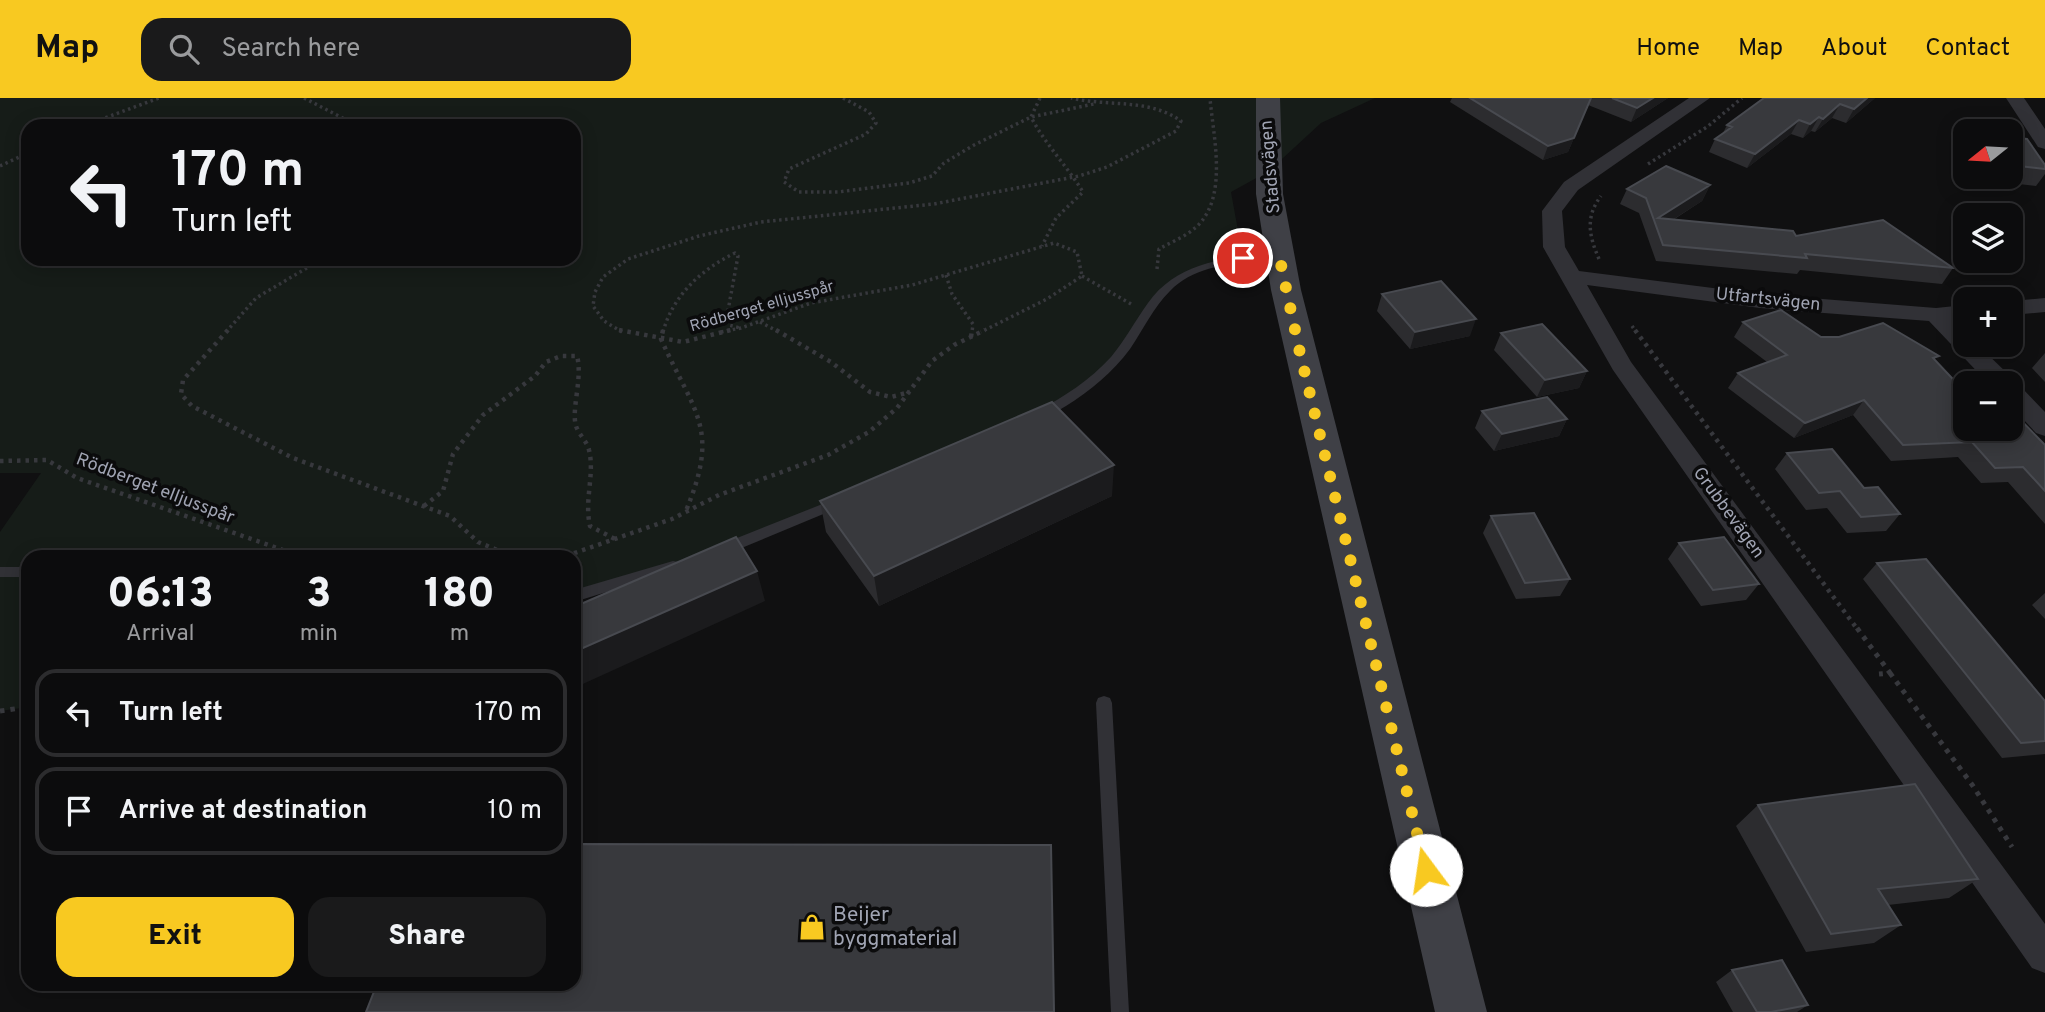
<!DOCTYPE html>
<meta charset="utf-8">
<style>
body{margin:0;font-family:Overpass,sans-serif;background:#1a1a1b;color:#f1f3f6;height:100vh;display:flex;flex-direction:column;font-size:26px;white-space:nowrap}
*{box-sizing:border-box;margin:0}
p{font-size:23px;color:#9a9b9d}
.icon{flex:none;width:38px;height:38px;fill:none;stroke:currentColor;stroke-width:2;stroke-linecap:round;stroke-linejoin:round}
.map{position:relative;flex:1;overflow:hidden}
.panel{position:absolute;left:21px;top:452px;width:560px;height:441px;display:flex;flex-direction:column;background:#0c0c0d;border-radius:21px;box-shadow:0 4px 18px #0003,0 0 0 2px #2c2c2e}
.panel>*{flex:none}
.top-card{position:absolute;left:21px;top:21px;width:560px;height:147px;border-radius:21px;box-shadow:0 4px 18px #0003,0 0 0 2px #2c2c2e;background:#0c0c0d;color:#f1f3f6;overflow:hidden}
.needle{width:46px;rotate:252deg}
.fabs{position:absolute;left:1953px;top:21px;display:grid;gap:14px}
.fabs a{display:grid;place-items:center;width:70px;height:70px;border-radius:14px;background:#0c0c0d;box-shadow:0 4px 18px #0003,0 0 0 2px #2c2c2e;font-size:35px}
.pin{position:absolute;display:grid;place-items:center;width:60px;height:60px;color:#fff;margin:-30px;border:4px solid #fff;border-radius:50%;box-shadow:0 2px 7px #0007}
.me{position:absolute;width:77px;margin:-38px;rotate:346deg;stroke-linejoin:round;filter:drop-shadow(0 0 5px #0008)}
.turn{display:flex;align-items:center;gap:24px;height:147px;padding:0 35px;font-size:32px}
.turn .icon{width:91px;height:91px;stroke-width:2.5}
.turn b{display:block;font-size:49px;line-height:60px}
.eta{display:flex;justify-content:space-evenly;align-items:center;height:119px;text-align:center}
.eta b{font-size:42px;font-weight:800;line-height:49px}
.action{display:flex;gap:14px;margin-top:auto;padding:14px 35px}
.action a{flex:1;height:80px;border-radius:21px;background:#f8c921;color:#111;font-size:28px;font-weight:800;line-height:80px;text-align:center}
.action a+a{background:#1a1a1b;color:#f1f3f6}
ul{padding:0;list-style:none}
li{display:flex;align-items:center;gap:21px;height:88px;margin:0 14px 10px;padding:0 21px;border:4px solid #2c2c2e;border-radius:21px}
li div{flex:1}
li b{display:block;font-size:26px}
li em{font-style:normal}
header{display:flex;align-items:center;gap:42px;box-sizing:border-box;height:98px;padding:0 35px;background:#f8c921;color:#111}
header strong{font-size:33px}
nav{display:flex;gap:38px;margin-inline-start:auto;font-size:24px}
.search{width:490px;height:63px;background:#1a1a1b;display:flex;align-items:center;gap:18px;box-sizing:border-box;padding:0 24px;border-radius:21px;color:#9a9b9d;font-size:26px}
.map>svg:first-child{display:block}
.green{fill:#161c18;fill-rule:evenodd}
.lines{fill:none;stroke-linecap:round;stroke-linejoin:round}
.path-far2{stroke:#37383d;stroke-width:3.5;stroke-dasharray:2.5 3.5;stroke-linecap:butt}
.path-far1{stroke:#37383d;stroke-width:4.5;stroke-dasharray:3.5 5;stroke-linecap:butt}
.path{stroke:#37383d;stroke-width:5;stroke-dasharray:4.5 6;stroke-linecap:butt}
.lane{fill:#313136;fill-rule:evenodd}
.street{fill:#313136;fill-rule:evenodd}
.secondary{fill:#3f4046;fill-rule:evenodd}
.wall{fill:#2c2c2f}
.shaded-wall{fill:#1b1b1d}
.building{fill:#38393d;stroke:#484a50;stroke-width:2}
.route{stroke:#f8c921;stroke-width:12;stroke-dasharray:0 21.6}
.labels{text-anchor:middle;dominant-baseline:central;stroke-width:7;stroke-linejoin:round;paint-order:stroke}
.far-street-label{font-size:16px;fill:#a0a4b3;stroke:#0b0b0c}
.street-label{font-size:18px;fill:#a0a4b3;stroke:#0b0b0c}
.near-poi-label{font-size:21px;fill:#a0a4b3;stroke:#0b0b0c;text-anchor:start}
</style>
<header>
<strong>Map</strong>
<div class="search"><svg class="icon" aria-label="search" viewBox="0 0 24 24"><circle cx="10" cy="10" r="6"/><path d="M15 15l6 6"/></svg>Search here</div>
<nav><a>Home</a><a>Map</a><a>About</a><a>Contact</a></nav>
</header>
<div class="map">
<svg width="2045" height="914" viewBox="0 0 2045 914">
<rect width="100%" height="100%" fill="#101011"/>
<path class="green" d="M0,0H1375L1321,25L1269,73L1231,94L1243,160L1202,170L1170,186L1122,253L1065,303L733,449L574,498V458H28V609L0,613V434L41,375H0ZM28,28H574V161H28Z"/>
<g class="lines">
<path class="path-far2" d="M304,0L358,28
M843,0L869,14L876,25L866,36L789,71L784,84L799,94H838L909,85L932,78L944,65L974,47L1031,19L1094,6
M1040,0L1031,19C1045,46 1067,68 1083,94L1056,120L1042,148
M83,28L159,0
M1648,66L1707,29L1742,0
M0,68L28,55
M1599,161C1589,138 1585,119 1601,98
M1157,171L1159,151C1173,143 1190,137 1201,124C1227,93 1213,37 1210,0
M946,177L952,196L973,226L972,234
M1082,178L1131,206
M760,224L779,234
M1632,228L1636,234
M226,234L256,200L322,161
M622,234L604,223L593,208L595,194L603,179L628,161L699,138L761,124L934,106L1079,78L1107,69L1176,33L1181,23C1149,0 1109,9 1071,0
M663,234C673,197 702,171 735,155L738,158L727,218L729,227L740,230
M721,234L741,230L811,205L912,187L1054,145L1077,154L1082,178L1047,201L981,234"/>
<path class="path-far1" d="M228,232L183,282L181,296L192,308L293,360L450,418L478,444L509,457
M619,232L683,244L731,232
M663,232L661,241C695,317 721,330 685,415
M776,232L831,264L870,294L891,299L910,294
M1635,232L1858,532
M971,239L972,232
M0,363L47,362L77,380L300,458
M424,408L443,393L453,356L483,317L535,278L546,264L561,258H577C583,280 571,311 576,328C579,337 587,343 589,352C595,376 584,402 590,428L615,441
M504,458H519
M566,458L672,421L719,397L828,357L869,334L897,310L932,263L954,247L985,232"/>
<path class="path" d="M1857,530L1890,575L1879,576
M1890,575L1973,688L2012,749
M0,613L28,609"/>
<path class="lane" d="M1264,158L1280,159L1285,162C1278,168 1264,165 1254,165C1225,165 1191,171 1170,193C1153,210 1143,232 1130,251C1113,274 1090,293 1066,308C1057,313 1047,321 1037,319L1035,316L1037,313C1064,299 1090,282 1111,259C1125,242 1135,223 1148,205C1175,167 1220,159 1264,158Z
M840,399L845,401L847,404L845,407L727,456H717L715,452L717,448Z
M673,463L678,464L680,468L678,472L574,504V492Z
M0,469H28V479H0Z
M1104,598L1110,600L1112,605L1129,914H1111L1096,605L1098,600Z"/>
<path class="street" d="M1689,0H1710L1578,92L1562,113L1565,149L1579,173L1760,196L1936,210L1965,207V221L1954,222L1965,234V247H1978L2011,279L2013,287L2020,288L2045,314V338L2036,335L2011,308V285H1988L1929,223L1760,210L1587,187L1631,264L2045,826V875L2032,870L1613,272L1543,149L1542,113L1564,84Z
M2006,0H2024L2045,31V51L2038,49Z
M2045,200V214L2011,217V203Z"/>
<path class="secondary" d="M1256,0H1280L1283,96L1301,192L1487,914H1435L1271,192L1256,96Z"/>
</g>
<path class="wall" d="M1452,0H1668L1631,24L1588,7L1568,54L1543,62L1450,4Z
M1875,0L1846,25L1832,20L1815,34L1811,33L1803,40L1791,36L1747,70L1709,54L1715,41L1723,35L1727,27Z
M2011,39L2045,67V76L2036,88L1992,83L1989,79H2011Z
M1710,87L1702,103L1673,122L1953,170L1942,186L1800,172L1797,176L1656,163L1639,115L1620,106L1627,91Z
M1382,196L1470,238L1410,251L1377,213Z
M1743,224L1936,263L1965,331L2045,347V426L2008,384L1981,385L1958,359L1891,363L1853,317L1794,340L1728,290L1738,275L1767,264L1734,239Z
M1501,235L1587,273L1579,290L1537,299L1494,252Z
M2045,255V284L2032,270Z
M1482,313L1567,321L1559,338L1494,353L1475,330Z
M1787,355L1864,390L1900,416L1886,433L1847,435L1827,410L1806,412L1775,371Z
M1112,398L879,508L826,434L820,403Z
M1491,418L1570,481L1560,498L1516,501L1483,435Z
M1679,445L1759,486L1746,502L1701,508L1668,461Z
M1877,465L2045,603V656L2002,660L1863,481Z
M2045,495V521L2032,507Z
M1758,707L1978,781L1949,800L1888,807L1901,827L1874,845L1806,854L1736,728Z
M1732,872L1808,907L1797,914H1733L1716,884Z"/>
<path class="shaded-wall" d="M1591,0L1568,54L1543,62L1548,48Z
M1653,0H1668L1631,24L1637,10Z
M1867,0H1875L1846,25L1854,11Z
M1840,6L1832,20L1815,34L1823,21Z
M1819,19L1811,33L1803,40L1810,26Z
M1799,22L1791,36L1747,70L1755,56Z
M1710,87L1702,103L1658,131V120Z
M1476,221L1470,238L1410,251L1415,234Z
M1587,273L1579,290L1537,299L1545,282Z
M1864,302L1853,317L1794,340L1805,325Z
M1567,321L1559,338L1494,353L1502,336Z
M1114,367L1112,398L879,508L874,478Z
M757,473L765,503L574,590V554Z"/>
<path class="building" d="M1470,0H1591L1574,40L1548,48Z
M1612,0H1653L1637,10Z
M1764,0H1867L1854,11L1840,6L1823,21L1819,19L1810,26L1799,22L1755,56L1715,41L1732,29L1727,27Z
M2011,39L2027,41L2045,67V71L2011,67Z
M1666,68L1710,87L1658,120L1793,133L1796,138L1883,122L1953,170L1805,156L1807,160L1663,147L1646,100L1627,91Z
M1441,183L1476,221L1415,234L1382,196Z
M1781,212L1821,239H1839L1883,225L1939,258L1933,260L1965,294V331H2011V312L2045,347V393L2023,369L1995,370L1972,344L1903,347L1864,302L1805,325L1738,275L1787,257L1743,224Z
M1542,226L1587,273L1545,282L1501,235Z
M1547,299L1567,321L1502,336L1482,313Z
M1052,304L1114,367L874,478L820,403Z
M1832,351L1864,390L1878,389L1900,416L1861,419L1840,393L1819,395L1787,355Z
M1534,415L1570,481L1525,485L1491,418Z
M736,439L757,473L574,554V509Z
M1724,439L1759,486L1713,492L1679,445Z
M1926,461L2045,603V643L2021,645L1877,465Z
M1915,686L1978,781L1878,791L1901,827L1831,836L1758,707Z
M574,746L1051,747L1054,914H366L377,886H574Z
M1782,862L1808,907L1771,914H1757L1732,872Z"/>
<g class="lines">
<path class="route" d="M1243,160L1280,162L1300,255L1426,772"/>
</g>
<defs>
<g id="shop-bare" transform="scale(2.1)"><path d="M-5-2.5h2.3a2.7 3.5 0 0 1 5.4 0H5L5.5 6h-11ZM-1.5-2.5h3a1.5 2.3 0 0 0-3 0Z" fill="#f8c921" stroke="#0b0b0c" stroke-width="2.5" paint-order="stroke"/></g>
</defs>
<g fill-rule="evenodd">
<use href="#shop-bare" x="812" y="829"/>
</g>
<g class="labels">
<g class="far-street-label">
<text transform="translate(762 209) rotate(-16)">Rödberget elljusspår</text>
</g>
<g class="street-label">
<text transform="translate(1271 69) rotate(-95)">Stadsvägen</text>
<text transform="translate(1768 202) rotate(6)">Utfartsvägen</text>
<text transform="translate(155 391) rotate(21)">Rödberget elljusspår</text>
<text transform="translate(1728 415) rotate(54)">Grubbevägen</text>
</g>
<g class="near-poi-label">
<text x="833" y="817">Beijer<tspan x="833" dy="24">byggmaterial</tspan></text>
</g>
</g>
</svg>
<div class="fabs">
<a><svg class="needle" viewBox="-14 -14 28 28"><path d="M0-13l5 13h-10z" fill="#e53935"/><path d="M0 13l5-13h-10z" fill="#9a9b9d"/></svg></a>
<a><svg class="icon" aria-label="layers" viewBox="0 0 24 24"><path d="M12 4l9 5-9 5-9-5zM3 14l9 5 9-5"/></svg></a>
<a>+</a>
<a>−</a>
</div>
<div class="pin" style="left:1243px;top:160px;background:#d93025"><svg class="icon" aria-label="arrive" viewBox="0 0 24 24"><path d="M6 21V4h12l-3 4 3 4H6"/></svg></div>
<svg class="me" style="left:1426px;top:772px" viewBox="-20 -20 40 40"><circle r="19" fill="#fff"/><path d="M0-13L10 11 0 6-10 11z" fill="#f8c921"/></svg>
<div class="top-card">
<div class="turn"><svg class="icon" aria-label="left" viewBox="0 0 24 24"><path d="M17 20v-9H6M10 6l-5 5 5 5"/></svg><div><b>170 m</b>Turn left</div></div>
</div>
<section class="panel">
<div class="eta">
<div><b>06:13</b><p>Arrival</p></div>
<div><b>3</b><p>min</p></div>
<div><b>180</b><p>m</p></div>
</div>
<ul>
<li><svg class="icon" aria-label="left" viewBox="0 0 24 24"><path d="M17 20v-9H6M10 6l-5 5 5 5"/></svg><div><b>Turn left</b></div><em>170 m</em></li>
<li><svg class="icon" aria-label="arrive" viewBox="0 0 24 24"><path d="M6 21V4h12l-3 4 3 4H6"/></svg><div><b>Arrive at destination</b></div><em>10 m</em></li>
</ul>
<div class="action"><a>Exit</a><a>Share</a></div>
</section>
</div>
